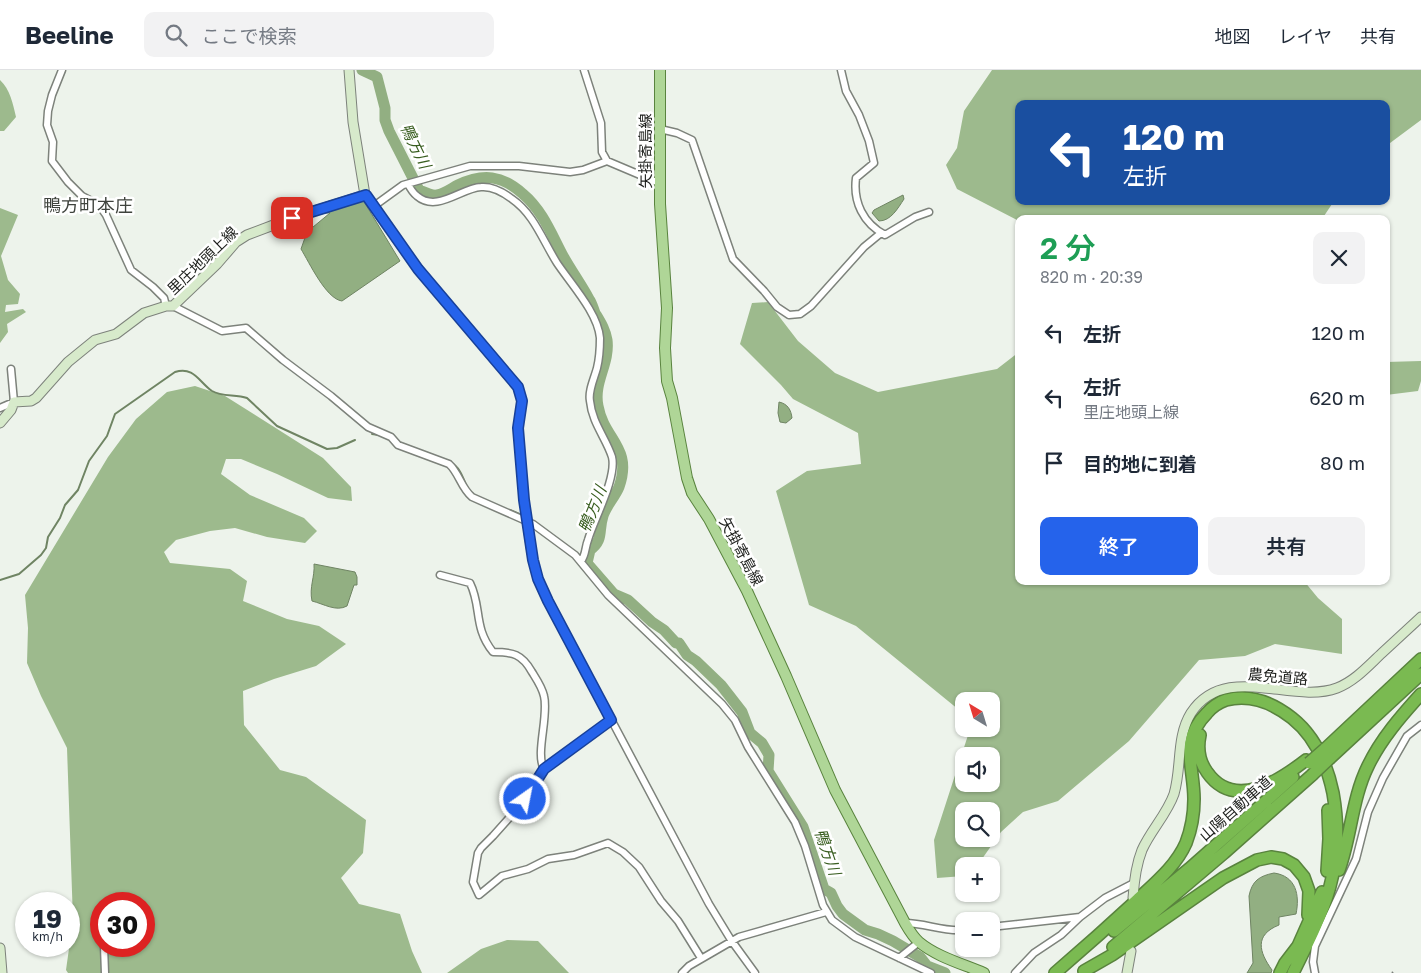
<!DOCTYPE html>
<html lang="ja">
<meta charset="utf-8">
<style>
body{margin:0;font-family:"Golos Text","Noto Sans JP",sans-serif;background:#f2f2f3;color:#1f2937;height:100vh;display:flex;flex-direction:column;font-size:19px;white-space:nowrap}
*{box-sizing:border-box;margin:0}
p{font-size:16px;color:#747a83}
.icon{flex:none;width:28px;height:28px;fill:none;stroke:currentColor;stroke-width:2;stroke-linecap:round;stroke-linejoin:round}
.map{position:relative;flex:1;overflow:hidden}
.side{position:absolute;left:1015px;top:145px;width:375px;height:370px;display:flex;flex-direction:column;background:#fff;border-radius:10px;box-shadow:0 1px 4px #0004}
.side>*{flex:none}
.hud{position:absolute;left:1015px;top:30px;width:375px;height:105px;border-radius:10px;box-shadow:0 1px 4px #0004;background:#1a4fa0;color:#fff;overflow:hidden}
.needle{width:32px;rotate:322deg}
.buttons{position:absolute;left:955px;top:622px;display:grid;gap:10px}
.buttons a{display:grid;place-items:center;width:45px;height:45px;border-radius:10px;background:#fff;box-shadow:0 1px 4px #0004;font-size:25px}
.speed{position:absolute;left:15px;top:822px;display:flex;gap:10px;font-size:25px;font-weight:700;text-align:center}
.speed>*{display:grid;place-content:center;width:65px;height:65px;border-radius:50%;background:#fff;box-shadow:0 1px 4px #0004;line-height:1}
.speed small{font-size:12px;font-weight:400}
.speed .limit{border:8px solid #d22;background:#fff;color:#111}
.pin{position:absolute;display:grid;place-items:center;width:42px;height:42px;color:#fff;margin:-21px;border-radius:10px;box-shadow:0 2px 8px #0006}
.me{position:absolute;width:55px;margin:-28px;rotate:33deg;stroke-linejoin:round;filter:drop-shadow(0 0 4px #0008)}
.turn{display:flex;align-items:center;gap:18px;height:105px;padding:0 25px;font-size:22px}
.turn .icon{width:65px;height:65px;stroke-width:2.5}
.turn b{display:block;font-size:35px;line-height:42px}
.round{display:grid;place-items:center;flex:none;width:52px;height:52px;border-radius:10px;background:#f2f2f3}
.head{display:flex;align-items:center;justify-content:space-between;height:85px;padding:0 25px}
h1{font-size:30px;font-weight:600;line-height:38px;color:#1e9e55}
.primary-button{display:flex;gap:10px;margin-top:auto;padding:10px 25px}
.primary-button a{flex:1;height:58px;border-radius:10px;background:#2563eb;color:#fff;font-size:20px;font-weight:600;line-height:58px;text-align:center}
.primary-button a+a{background:#f2f2f3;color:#1f2937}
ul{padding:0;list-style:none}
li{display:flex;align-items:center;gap:15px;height:65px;padding:0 25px}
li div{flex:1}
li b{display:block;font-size:19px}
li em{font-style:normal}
header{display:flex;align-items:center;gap:30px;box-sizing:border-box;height:70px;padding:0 25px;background:#fff;border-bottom:1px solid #e0e1e3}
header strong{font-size:24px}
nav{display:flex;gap:28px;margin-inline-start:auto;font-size:18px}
.search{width:350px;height:45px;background:#f2f2f3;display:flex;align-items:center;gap:12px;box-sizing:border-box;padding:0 18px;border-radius:10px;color:#747a83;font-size:19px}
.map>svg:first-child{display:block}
.forest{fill:#9dba8d;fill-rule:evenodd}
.water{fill:#92af82;stroke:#6f8463}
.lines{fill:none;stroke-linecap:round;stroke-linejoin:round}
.stream{stroke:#6f8463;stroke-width:2}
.river{stroke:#92af82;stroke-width:11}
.street-casing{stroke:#7d827b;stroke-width:9}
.secondary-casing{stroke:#7d827b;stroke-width:11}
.primary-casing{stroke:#59833e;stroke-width:12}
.highway-casing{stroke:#59833e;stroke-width:14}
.street{stroke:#fff;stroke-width:6}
.secondary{stroke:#d7eacb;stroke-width:9}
.primary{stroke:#afd697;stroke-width:10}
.highway{stroke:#7aba51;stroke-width:11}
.rail{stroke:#797d78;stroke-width:2;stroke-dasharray:8 4;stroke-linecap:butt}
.highway-bridge-casing{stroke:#59833e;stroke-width:14;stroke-linecap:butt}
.highway-bridge{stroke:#7aba51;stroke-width:11}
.route-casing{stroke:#184099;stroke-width:12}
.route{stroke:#2563eb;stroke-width:9}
.labels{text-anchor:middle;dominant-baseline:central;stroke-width:5;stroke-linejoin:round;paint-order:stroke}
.street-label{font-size:15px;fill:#1c1e1b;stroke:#fff}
.water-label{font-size:16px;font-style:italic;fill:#395e20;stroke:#fff}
.quarter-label{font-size:18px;fill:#3f433d;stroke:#fff}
</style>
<header>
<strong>Beeline</strong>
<div class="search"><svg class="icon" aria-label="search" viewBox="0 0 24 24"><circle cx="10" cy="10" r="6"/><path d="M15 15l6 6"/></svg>ここで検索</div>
<nav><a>地図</a><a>レイヤ</a><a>共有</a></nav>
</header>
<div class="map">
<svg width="1421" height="903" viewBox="0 0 1421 903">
<rect width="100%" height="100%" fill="#edf3eb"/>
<path class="forest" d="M992,0H1421V50L1386,76V34H1019V131H1334L1322,149H1019V151L957,119L946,95L957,78L964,41Z
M0,10C10,19 13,34 16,47L4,61H0Z
M0,138L18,145L1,186L8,210L20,224L18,234L6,235L5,242L23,239L26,242L7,254L8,262L0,273Z
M768,232L798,271L835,303L878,322L997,299L1019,282V511H1304L1318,528L1342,549V584L1275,574L1245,586L1199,590L1129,671L1058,731L1023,742L1001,762L977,796H964V806L937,808L934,770L970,659H991V631H964V644L856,556L809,535L776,421L807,401L861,394L858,363L793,329L781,315L740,274L752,233ZM964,686H991V714H964ZM991,741V769H964V741Z
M1421,291V311L1418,321L1386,325V292Z
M195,316L225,326L323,388L351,417L352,431L328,428L277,404L241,389H226L221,404L250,425L304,448L317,461L305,473L267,467L235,458L210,461L176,470L164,482L170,493L230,499L247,511L243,531L287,549L319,556L346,574L316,596L274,609L243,621L244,655L280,700L306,707L366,750L363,783L341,808L359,834L400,844L412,881L422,903H68L66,900L73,850L67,678L41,626L27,593L28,558L25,525L108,387L136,349L167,322ZM101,834H144V876H101Z
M507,870L538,871L569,903H447L481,879Z"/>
<path class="water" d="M903,125L904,129C898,138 891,151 879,151L872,143L874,140Z
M363,130L400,191L342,231C326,229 309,192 301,179L307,162L330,143H319Z
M779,332C788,334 791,340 792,348L786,353L780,352L778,343Z
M314,494L355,502L357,507V515H354L347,536C336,542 324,534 312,531C309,517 315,507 314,494Z
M1274,803C1296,806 1300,825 1296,844L1279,847V855C1254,865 1259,882 1272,900L1271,903H1247L1253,893L1249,826C1252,811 1259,806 1274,803Z"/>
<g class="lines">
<path class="stream" d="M372,364L379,365
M451,393C460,397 463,408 467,417
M510,440L524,446
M0,510L19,504L41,485L46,478L48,467L60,448L65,435L78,420L89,391L107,366L115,344L175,302C194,296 199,312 212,321C222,327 236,324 247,328L277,356L327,379L337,378L355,370"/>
<path class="river" d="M362,0L377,7
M377,7L385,38V50L389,61L419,120C424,122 432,126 437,125C444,124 452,118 458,115C483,103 502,105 523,124C542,140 551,163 562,184C570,199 581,214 589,229C592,233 593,238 595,243C601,253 605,259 607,270C610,294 593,312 598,336C604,370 633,377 619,417C615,427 606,436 603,446C598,461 604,470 590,480L587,493L614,524L628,530L652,552L664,560L676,573H679L687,585L696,591L721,615L742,642L750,663L762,673L769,685L768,701L803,757L824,819L831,823L837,836L843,844L865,860L878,864L893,871L920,887L927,896L945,903"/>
<g class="street-casing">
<path id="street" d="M62,0L52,25L48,41L47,55L53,72L52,91L68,112L82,126L99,135L106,145L131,200L153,217L164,228L166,236
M584,0L601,53L602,82L607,91
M841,0L846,21L859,45L869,71L874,93L856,108C853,132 863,153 885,165L915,147L929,142
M660,59L677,63L692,70L733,189L764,221L777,237L789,245L800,244L811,236L864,177L881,163
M408,114C410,118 413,123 417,126C437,143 461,118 481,117C492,116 503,122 512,129C534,144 543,171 557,193C571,214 598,243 600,268C600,278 599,290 597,298C594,309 588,321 590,331C592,353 606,368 612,387C617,408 594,449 588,470C585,477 586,485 581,491
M365,125L418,199L518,317L522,331L518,358L526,449L531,483L542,519L709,834L731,870L755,903
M374,136L403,115L470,96H519L570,102L583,100L607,91L659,113
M173,236L222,261L246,258L283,290L331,326L368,357L391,367L398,375L449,394C459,403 461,418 472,427L533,454L575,485L608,525L722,634L735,650L748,677L795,752L805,776L823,835L832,850L855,867L931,903
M0,338L14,332L11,299
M440,505L470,513C482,537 473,557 493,582C513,582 522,584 532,602C537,610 542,617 544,626C549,646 535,684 544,699
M611,650L544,699L518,738L493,766L481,778L478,783L473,812L479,825L502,806L528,799L548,789L574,785L608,773L623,782L639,797L661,831L678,851L701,888
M905,853C926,853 942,862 964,860
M991,857L1080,847L1105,828L1134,813
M104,876L105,903
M899,888L919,872
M682,903L689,896L739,867L826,842
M1015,903L1034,883L1061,865L1080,847
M1315,903L1313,892L1315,876L1356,789L1368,742L1383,708L1407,666L1421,655"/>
</g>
<g class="secondary-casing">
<path id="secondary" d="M0,353L11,340L14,332L31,331L36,328L68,292L95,270L116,264L144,243L166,236H173L217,194L236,172L247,165L292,148L365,125L353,52L349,0
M1133,828C1134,812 1136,795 1142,780C1151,760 1167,744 1174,724C1182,697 1176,667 1191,643C1225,591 1292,635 1337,618C1355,611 1368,596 1382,583C1395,571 1408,559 1421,547
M0,878L2,903
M1127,903L1131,881"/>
</g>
<g class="primary-casing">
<path id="primary" d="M660,0V134L667,238L665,278L667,311L672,328L687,408L692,423L709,449L747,521L786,606L835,720L905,853C909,860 913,867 919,872C937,887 963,894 984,903"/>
</g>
<g class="highway-casing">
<path id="highway" d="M1200,665C1197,679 1199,691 1207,702C1234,741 1279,711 1306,690
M1325,679L1421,589
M1330,688L1421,604
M1339,800C1351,767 1352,728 1368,696C1381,669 1401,646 1421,624
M1327,801L1329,769L1328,740
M1114,861L1189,799L1293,707
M1113,877L1224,783L1312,705
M1084,901L1112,885L1223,808L1257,790L1271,787L1283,789L1294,795L1304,807L1309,821L1308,845
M1055,903C1083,879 1110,855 1137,830C1155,813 1176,796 1186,773C1191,760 1194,743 1194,729C1194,696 1179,671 1207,643C1211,638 1219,632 1226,630C1250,624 1273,633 1292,648C1316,667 1327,694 1333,723C1346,797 1325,839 1293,903
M1280,903L1285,893L1298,876L1322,822"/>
</g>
<use href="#street" class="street"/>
<use href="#secondary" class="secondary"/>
<use href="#primary" class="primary"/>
<use href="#highway" class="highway"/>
<path class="rail" d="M1392,903L1393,902"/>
<g class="highway-bridge-casing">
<path id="highway-bridge" d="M1309,693L1325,679
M1312,705L1330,688"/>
</g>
<use href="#highway-bridge" class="highway-bridge"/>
</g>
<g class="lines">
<g class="route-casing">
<path id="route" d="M292,148L366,125L418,199L518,317L522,331L518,358L524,430L533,490L538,509L548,531L611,650L544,699L525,729"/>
</g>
<use href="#route" class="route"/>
</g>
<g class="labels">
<g class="street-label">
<text transform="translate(645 81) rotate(-90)">矢掛寄島線</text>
<text transform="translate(202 190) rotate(-44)">里庄地頭上線</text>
<text transform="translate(742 481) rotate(62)">矢掛寄島線</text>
<text transform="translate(1278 606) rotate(5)">農免道路</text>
<text transform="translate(1235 738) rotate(-41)">山陽自動車道</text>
</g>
<g class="water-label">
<text transform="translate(416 76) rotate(64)">鴨方川</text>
<text transform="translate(592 439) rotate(-68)">鴨方川</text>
<text transform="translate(828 782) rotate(71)">鴨方川</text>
</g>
<g class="quarter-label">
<text x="88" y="135">鴨方町本庄</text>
</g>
</g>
</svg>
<div class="buttons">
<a><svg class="needle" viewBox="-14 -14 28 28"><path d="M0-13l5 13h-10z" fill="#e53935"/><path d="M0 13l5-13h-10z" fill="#747a83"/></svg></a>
<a><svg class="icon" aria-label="sound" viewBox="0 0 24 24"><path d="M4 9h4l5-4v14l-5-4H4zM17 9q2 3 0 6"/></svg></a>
<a><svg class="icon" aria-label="search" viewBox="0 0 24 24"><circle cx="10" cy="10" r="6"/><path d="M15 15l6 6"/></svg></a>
<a>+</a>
<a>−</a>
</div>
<div class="speed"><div>19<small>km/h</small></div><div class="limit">30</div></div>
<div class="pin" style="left:292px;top:148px;background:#d93025"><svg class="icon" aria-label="arrive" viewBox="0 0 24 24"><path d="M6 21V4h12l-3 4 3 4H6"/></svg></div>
<svg class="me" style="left:525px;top:729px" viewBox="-20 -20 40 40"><circle r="17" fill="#2563eb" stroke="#fff" stroke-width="3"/><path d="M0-11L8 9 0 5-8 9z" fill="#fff"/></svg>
<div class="hud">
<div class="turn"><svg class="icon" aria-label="left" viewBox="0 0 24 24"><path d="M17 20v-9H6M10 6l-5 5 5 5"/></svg><div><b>120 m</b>左折</div></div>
</div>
<section class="side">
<div class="head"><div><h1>2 分</h1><p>820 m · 20:39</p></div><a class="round"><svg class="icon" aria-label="close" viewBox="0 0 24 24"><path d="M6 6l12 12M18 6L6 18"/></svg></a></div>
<ul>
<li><svg class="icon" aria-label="left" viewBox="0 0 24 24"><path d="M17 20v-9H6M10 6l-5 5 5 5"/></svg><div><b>左折</b></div><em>120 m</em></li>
<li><svg class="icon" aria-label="left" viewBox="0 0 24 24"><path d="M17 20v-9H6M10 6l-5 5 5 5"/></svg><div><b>左折</b><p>里庄地頭上線</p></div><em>620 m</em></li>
<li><svg class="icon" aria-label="arrive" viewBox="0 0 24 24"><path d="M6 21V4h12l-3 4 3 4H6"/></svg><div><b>目的地に到着</b></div><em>80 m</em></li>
</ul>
<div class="primary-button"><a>終了</a><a>共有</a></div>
</section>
</div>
